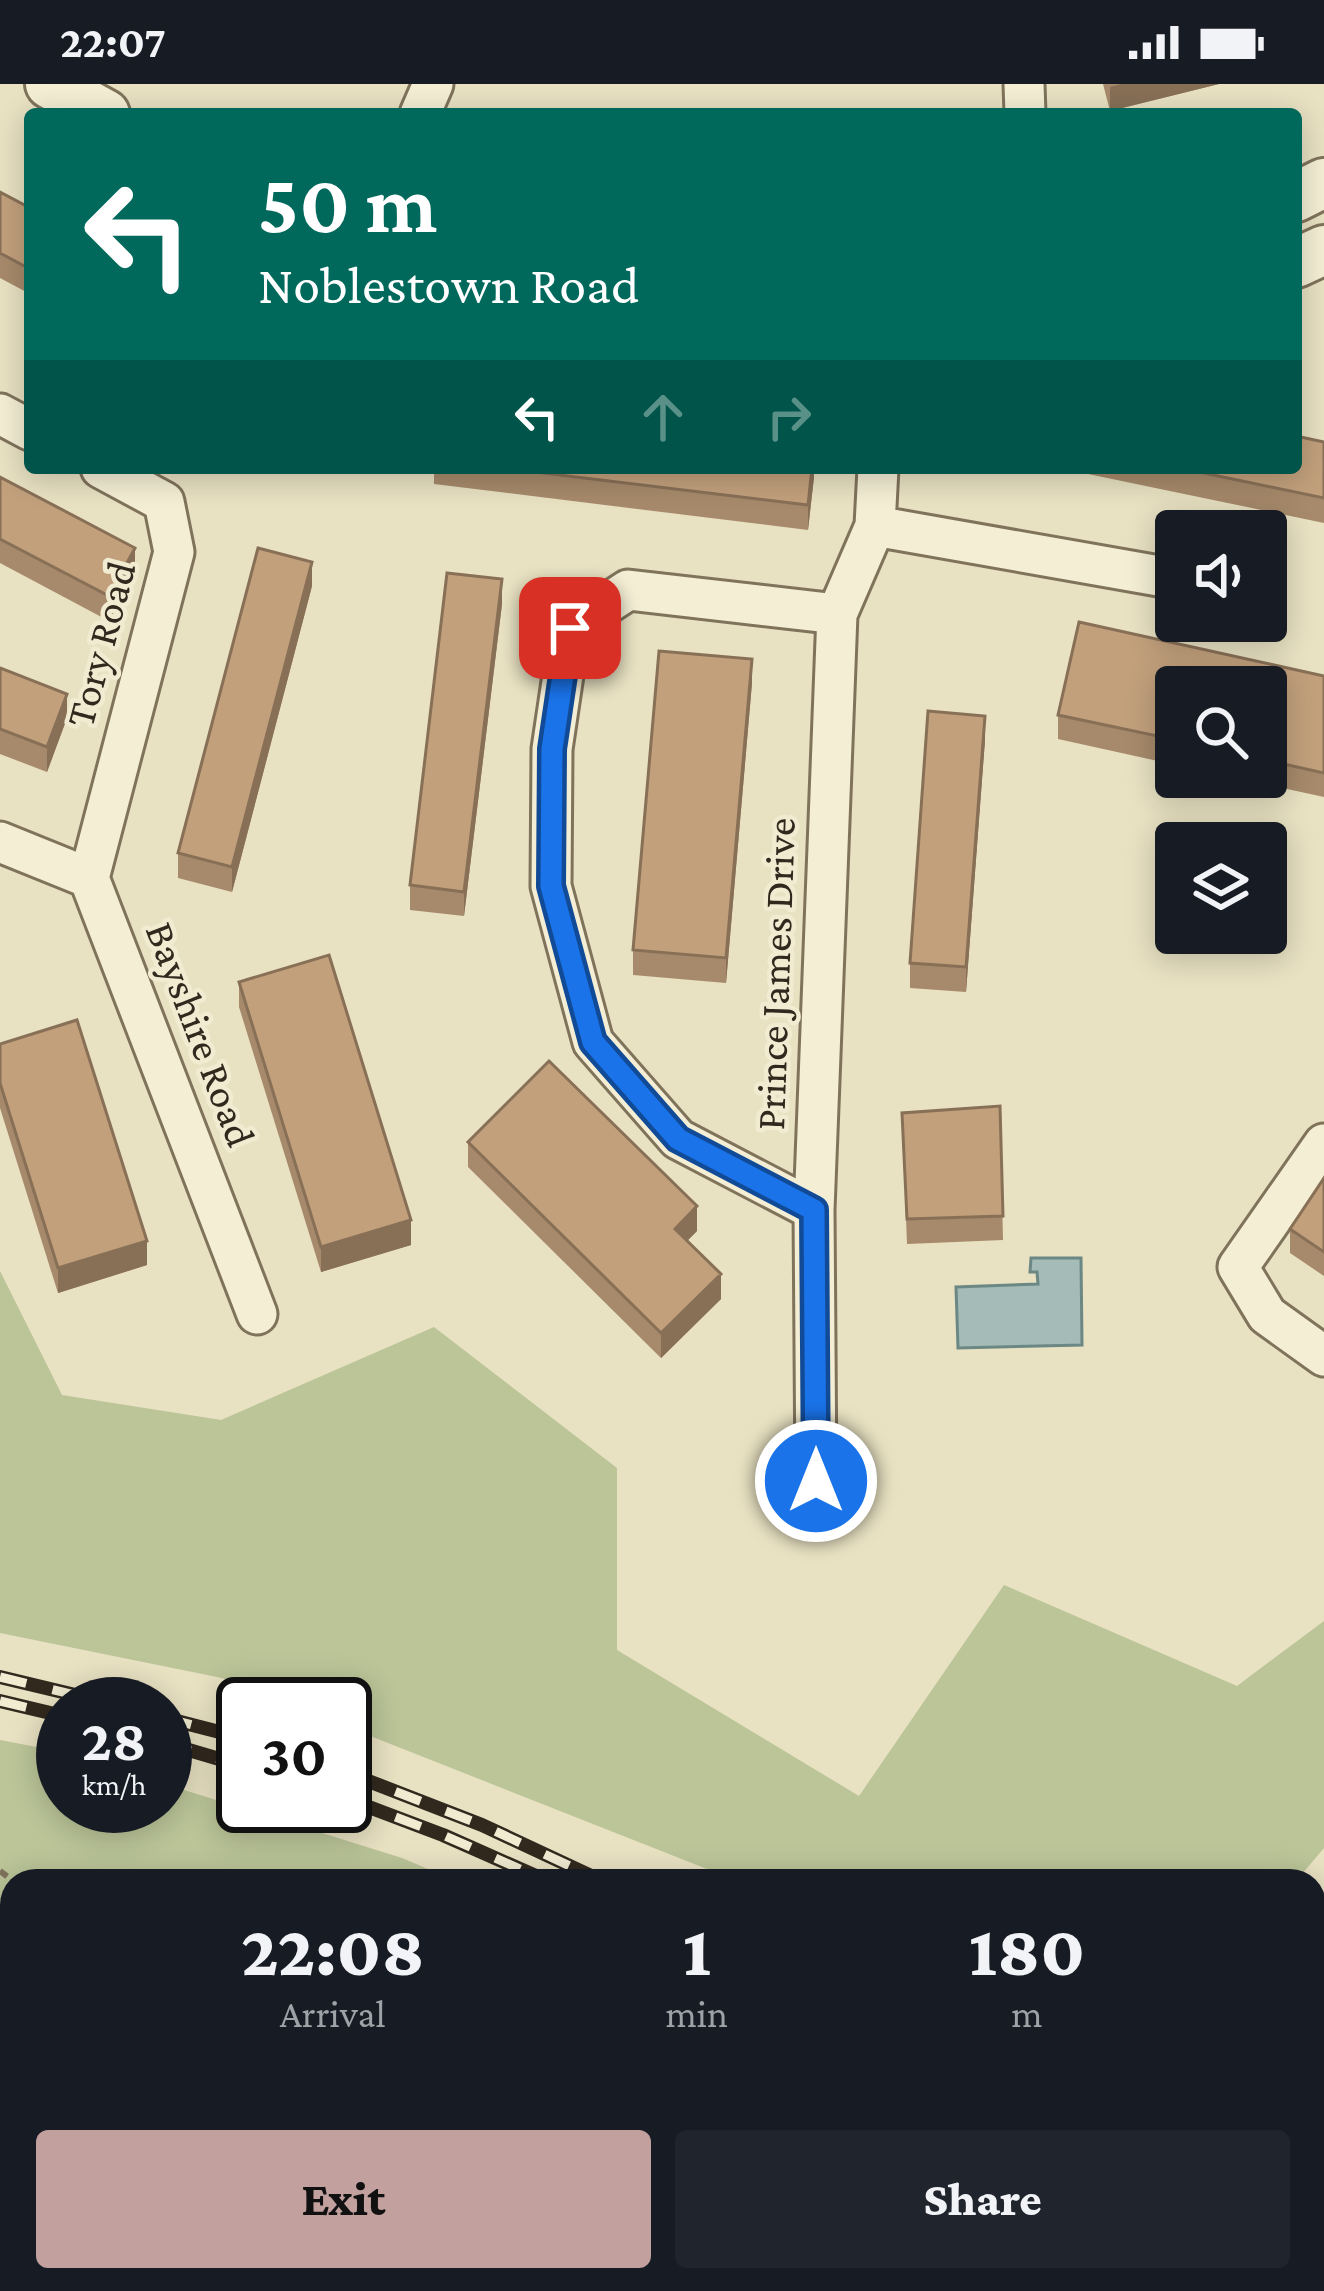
<!DOCTYPE html>
<style>
body{margin:0;font-family:"Crimson Pro",serif;background:#20242c;color:#f1f3f6;height:100vh;display:flex;flex-direction:column;font-size:45px;white-space:nowrap}
*{box-sizing:border-box;margin:0}
p{font-size:39px;color:#9ea1a6}
.icon{flex:none;width:66px;height:66px;fill:none;stroke:currentColor;stroke-width:2;stroke-linecap:round;stroke-linejoin:round}
.map{position:relative;flex:1;overflow:hidden}
.panel{position:absolute;left:0px;top:1785px;width:1326px;height:423px;display:flex;flex-direction:column;background:#171b24;border-radius:36px 36px 0 0;box-shadow:0 6px 30px #0003}
.panel>*{flex:none}
.guide{position:absolute;left:24px;top:24px;width:1278px;height:366px;border-radius:12px;box-shadow:0 6px 30px #0003;background:#00695c;color:#fff;overflow:hidden}
.tools{position:absolute;left:1155px;top:426px;display:grid;gap:24px}
.tools a{display:grid;place-items:center;width:132px;height:132px;border-radius:12px;background:#171b24;box-shadow:0 6px 30px #0003;font-size:60px}
.speed{position:absolute;left:36px;top:1593px;display:flex;gap:24px;font-size:60px;font-weight:700;text-align:center}
.speed>*{display:grid;place-content:center;width:156px;height:156px;border-radius:50%;background:#171b24;box-shadow:0 6px 30px #0003;line-height:1}
.speed small{font-size:30px;font-weight:400}
.speed .limit{border:6px solid #111;border-radius:18px;background:#fff;color:#111}
.pin{position:absolute;display:grid;place-items:center;width:102px;height:102px;color:#fff;margin:-51px;border-radius:24px;box-shadow:0 6px 18px #0006}
.me{position:absolute;width:132px;margin:-66px;rotate:0deg;stroke-linejoin:round;filter:drop-shadow(0 0 9px #0008)}
.turn{display:flex;align-items:center;gap:42px;height:252px;padding:0 36px;font-size:54px}
.turn .icon{width:156px;height:156px;stroke-width:2.5}
.turn b{display:block;font-size:84px;line-height:102px}
.lanes{display:flex;align-items:center;height:114px;padding:0 36px;background:#0003;justify-content:center;gap:60px;direction:ltr}
.lanes .off{opacity:.35}
.eta{display:flex;justify-content:space-evenly;align-items:center;height:204px;text-align:center}
.eta b{font-size:72px;font-weight:800;line-height:84px}
.action{display:flex;gap:24px;margin-top:auto;padding:24px 36px}
.action a{flex:1;height:138px;border-radius:12px;background:#c2a09e;color:#111;font-size:48px;font-weight:800;line-height:138px;text-align:center}
.action a+a{background:#20242c;color:#f1f3f6}
.status{display:flex;justify-content:space-between;align-items:center;height:84px;padding:0 60px;background:#171b24;direction:ltr}
.status svg{height:33px;fill:currentColor}
.map>svg:first-child{display:block}
.green{fill:#bbc598}
.water{fill:#a4bbb7;stroke:#6c8884;stroke-width:3}
.lines{fill:none;stroke-linecap:round;stroke-linejoin:round}
.minor-casing{stroke:#80735c;stroke-width:45}
.tertiary-casing{stroke:#80735c;stroke-width:54}
.path{stroke:#80735c;stroke-width:6;stroke-dasharray:9 6;stroke-linecap:butt}
.minor{stroke:#f4eed4;stroke-width:39}
.tertiary{stroke:#f4eed4;stroke-width:48}
.rail-casing{stroke:#32291e;stroke-width:14}
.rail{stroke:#f0ebd1;stroke-width:9;stroke-dasharray:27;stroke-linecap:butt}
.wall{fill:#a78a6b}
.shaded-wall{fill:#887057}
.building{fill:#c2a07c;stroke:#887057;stroke-width:3}
.route-casing{stroke:#114b97;stroke-width:30}
.route{stroke:#1a73e8;stroke-width:21}
.labels{text-anchor:middle;dominant-baseline:central;stroke-width:9;stroke-linejoin:round;paint-order:stroke}
.street-label{font-size:42px;fill:#32291e;stroke:#f0ebd1}
</style>
<div class="status"><b>22:07</b><svg viewBox="0 0 49 12"><path d="M0 12V9h3v3zM5 12V6h3v6zM10 12V3h3v9zM15 12V0h3v12zM26 1h20v11H26zM47 4h2v5h-2z"/></svg></div>
<div class="map">
<svg width="1324" height="2207" viewBox="0 0 1324 2207">
<rect width="100%" height="100%" fill="#e8e1c2"/>
<path class="green" d="M0,1187L62,1311L221,1336L434,1243L617,1384V1566L859,1712L1004,1501L1237,1602L1324,1537V1764L1296,1797H725L707,1785L345,1642V1620H288L222,1594L0,1549Z
M0,1656L63,1668V1722H165V1700L402,1774L456,1797H12V2196H1083L1096,2207H0Z
M1314,1894L1324,1902V2207H1262L1249,2196H1314Z"/>
<path class="water" d="M1031,1174H1081L1082,1261L958,1264L956,1203L1038,1200L1037,1188H1030Z"/>
<g class="lines">
<g class="minor-casing">
<path id="minor" d="M1024,0L1025,30
M420,30L433,0
M0,330L30,346
M875,442L1176,495
M0,758L89,794L257,1230
M89,794L174,468L164,418L101,384
M1324,1060L1238,1183L1267,1231L1324,1272
M814,1126L678,1055L593,958L551,802L552,665L570,544L628,506L837,530
M816,1397L814,1126L837,530L875,442L878,384"/>
</g>
<g class="tertiary-casing">
<path id="tertiary" d="M50,0L105,30
M1296,113L1324,99
M1296,179L1324,166"/>
</g>
<path class="path" d="M0,1787L13,1797
M1004,2196V2207
M239,2207L240,2196
M588,2207L592,2196"/>
<use href="#minor" class="minor"/>
<use href="#tertiary" class="tertiary"/>
<g class="rail-casing">
<path id="rail" d="M0,1593L113,1620
M0,1617L63,1632
M165,1634L243,1654
M165,1659L243,1682
M345,1688L482,1741L602,1797
M345,1714L443,1751L547,1797
M1139,2196L1151,2207
M1176,2196L1188,2207"/>
</g>
<use href="#rail" class="rail"/>
</g>
<path class="wall" d="M1103,0H1219L1110,27Z
M0,108L30,124V210L0,194Z
M1324,358V439L1088,390V384H1296Z
M434,384H814V393L808,446L434,400Z
M0,393L135,489L109,537L0,479Z
M312,502L232,808L178,794V769Z
M502,520L464,832L410,826V801Z
M1079,538L1324,592V713L1232,693H1266V603H1176V681L1058,655V631Z
M0,584L67,634L47,688L0,670Z
M752,599L726,899L633,891V866Z
M985,656L966,908L910,904V879Z
M239,898L411,1161L321,1188L239,923Z
M0,960L147,1181L58,1209L0,1024Z
M1000,1022L1003,1156L907,1160L902,1029Z
M468,1058L697,1147L687,1157L721,1215L661,1274L468,1083Z
M1324,1094V1192L1290,1169V1145Z"/>
<path class="shaded-wall" d="M1121,0H1219L1110,27V3Z
M812,384H814V393L808,446V421Z
M135,464V489L109,537V512Z
M312,478V502L232,808V783Z
M502,495V520L464,832V808Z
M752,575V599L726,899V874Z
M67,610V634L47,688V663Z
M985,632V656L966,908V883Z
M697,1122V1147L675,1169V1145Z
M411,1136V1161L321,1188V1163Z
M147,1157V1181L58,1209V1184Z
M721,1190V1215L661,1274V1249Z"/>
<path class="building" d="M0,108L30,124V185L0,169Z
M1296,352L1324,358V414L1180,384H1296Z
M501,384H812L808,421Z
M0,393L135,464L109,512L0,455Z
M258,464L312,478L232,783L178,769Z
M447,489L502,495L464,808L410,801Z
M1079,538L1324,592V689L1266,676V603H1176V656L1058,631Z
M659,567L752,575L726,874L633,866Z
M0,584L67,610L47,663L0,645Z
M928,627L985,632L966,883L910,879Z
M329,871L411,1136L321,1163L239,898Z
M77,936L147,1157L58,1184L0,999V960Z
M549,977L697,1122L675,1145L721,1190L661,1249L468,1058Z
M1000,1022L1003,1132L907,1135L902,1029Z
M1324,1094V1168L1290,1145Z"/>
<g class="lines">
<g class="route-casing">
<path id="route" d="M570,544L552,665L551,802L593,958L678,1055L814,1126L816,1397"/>
</g>
<use href="#route" class="route"/>
</g>
<g class="labels">
<g class="street-label">
<text transform="translate(100 560) rotate(-75)">Tory Road</text>
<text transform="translate(775 890) rotate(-88)">Prince James Drive</text>
<text transform="translate(201 950) rotate(69)">Bayshire Road</text>
</g>
</g>
</svg>
<div class="tools">
<a><svg class="icon" aria-label="sound" viewBox="0 0 24 24"><path d="M4 9h4l5-4v14l-5-4H4zM17 9q2 3 0 6"/></svg></a>
<a><svg class="icon" aria-label="search" viewBox="0 0 24 24"><circle cx="10" cy="10" r="6"/><path d="M15 15l6 6"/></svg></a>
<a><svg class="icon" aria-label="layers" viewBox="0 0 24 24"><path d="M12 4l9 5-9 5-9-5zM3 14l9 5 9-5"/></svg></a>
</div>
<div class="speed"><div>28<small>km/h</small></div><div class="limit">30</div></div>
<div class="pin" style="left:570px;top:544px;background:#d93025"><svg class="icon" aria-label="arrive" viewBox="0 0 24 24"><path d="M6 21V4h12l-3 4 3 4H6"/></svg></div>
<svg class="me" style="left:816px;top:1397px" viewBox="-20 -20 40 40"><circle r="17" fill="#1a73e8" stroke="#fff" stroke-width="3"/><path d="M0-11L8 9 0 5-8 9z" fill="#fff"/></svg>
<div class="guide">
<div class="turn"><svg class="icon" aria-label="left" viewBox="0 0 24 24"><path d="M17 20v-9H6M10 6l-5 5 5 5"/></svg><div><b>50 m</b>Noblestown Road</div></div>
<div class="lanes"><svg class="icon" aria-label="left" viewBox="0 0 24 24"><path d="M17 20v-9H6M10 6l-5 5 5 5"/></svg><svg class="icon off" aria-label="ahead" viewBox="0 0 24 24"><path d="M12 20V5M6 11l6-6 6 6"/></svg><svg class="icon off" aria-label="right" viewBox="0 0 24 24"><path d="M7 20v-9h11M14 6l5 5-5 5"/></svg></div>
</div>
<section class="panel">
<div class="eta">
<div><b>22:08</b><p>Arrival</p></div>
<div><b>1</b><p>min</p></div>
<div><b>180</b><p>m</p></div>
</div>
<div class="action"><a>Exit</a><a>Share</a></div>
</section>
</div>
